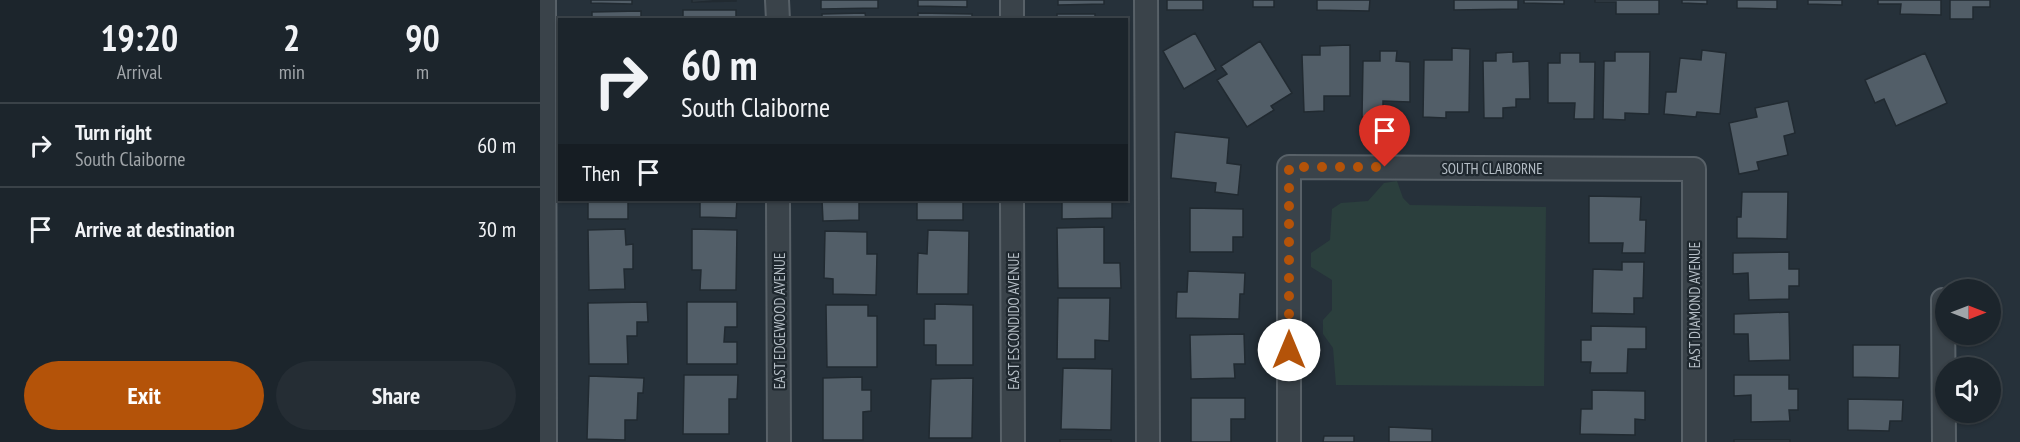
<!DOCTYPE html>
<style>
body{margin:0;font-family:"PT Sans Narrow",sans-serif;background:#252d34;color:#f1f3f6;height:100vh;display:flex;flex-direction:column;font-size:22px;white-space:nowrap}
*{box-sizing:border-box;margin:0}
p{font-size:20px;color:#a0a5a9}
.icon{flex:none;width:33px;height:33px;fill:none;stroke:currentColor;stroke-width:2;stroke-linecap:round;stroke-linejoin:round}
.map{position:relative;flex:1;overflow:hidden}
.sheet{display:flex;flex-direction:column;background:#1c252c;width:540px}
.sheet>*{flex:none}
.guide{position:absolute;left:18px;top:18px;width:570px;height:183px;border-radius:0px;box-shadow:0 2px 4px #0004,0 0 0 2px #3a4248;background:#1c252c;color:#f1f3f6;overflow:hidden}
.needle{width:39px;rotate:90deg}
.buttons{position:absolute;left:1395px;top:279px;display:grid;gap:12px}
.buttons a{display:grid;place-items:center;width:66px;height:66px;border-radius:50%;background:#1c252c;box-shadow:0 2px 4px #0004,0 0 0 2px #3a4248;font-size:30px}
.pin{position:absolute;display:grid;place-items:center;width:51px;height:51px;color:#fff;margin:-62px -26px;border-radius:50% 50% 50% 0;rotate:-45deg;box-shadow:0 0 6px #0007}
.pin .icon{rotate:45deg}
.me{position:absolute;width:66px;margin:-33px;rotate:0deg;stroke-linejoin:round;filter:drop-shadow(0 0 4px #0008)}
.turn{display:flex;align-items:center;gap:21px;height:126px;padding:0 24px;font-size:27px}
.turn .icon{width:78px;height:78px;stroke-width:2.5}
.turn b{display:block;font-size:42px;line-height:51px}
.then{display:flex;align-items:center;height:57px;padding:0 24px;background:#0003;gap:12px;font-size:22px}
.eta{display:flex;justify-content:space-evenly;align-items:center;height:102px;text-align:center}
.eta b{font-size:36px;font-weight:800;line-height:42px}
.primary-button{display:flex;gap:12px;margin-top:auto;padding:12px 24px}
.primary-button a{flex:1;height:69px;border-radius:36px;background:#b45309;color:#fff;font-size:24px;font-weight:800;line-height:69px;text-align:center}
.primary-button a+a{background:#252d34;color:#f1f3f6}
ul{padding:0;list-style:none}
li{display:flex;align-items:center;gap:18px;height:84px;padding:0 24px;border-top:2px solid #3a4248}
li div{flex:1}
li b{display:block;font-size:22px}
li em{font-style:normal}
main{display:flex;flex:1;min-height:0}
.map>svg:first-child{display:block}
.green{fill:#2b3f3d}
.building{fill:#525e68;stroke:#212a31;stroke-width:1.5}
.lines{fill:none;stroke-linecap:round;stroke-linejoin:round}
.minor-casing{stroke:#586168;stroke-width:26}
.minor{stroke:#3a434a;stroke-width:22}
.route{stroke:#b45309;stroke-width:10;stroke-dasharray:0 18}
.labels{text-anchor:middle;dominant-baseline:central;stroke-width:4.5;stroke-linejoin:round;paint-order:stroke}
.street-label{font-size:15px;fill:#b5bec6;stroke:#1f282f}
</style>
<main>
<section class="sheet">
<div class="eta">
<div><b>19:20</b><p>Arrival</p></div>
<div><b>2</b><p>min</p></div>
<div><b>90</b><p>m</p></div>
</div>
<ul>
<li><svg class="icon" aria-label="right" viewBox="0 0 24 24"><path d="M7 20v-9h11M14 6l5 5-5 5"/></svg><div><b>Turn right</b><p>South Claiborne</p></div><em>60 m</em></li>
<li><svg class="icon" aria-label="arrive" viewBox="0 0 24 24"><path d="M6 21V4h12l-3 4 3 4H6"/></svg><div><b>Arrive at destination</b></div><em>30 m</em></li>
</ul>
<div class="primary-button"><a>Exit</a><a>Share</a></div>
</section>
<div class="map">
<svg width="1480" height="442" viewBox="0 0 1480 442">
<rect width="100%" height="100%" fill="#26313a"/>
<path class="green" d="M857,181L863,198L870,205L1006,207L1004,386L796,385L793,348L783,334V320L792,310V280L771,267V253L790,240L792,209L801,203L828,201L844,183Z"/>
<path class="building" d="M51,0H92V4L51,3Z
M152,0H196V1L152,2Z
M281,0H338V8L281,9Z
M378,0H427V7L378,6Z
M518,0H564V4L518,5Z
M627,0H663V10H627Z
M713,0H734V7H713Z
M777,0H830L829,11L777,10Z
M914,0H978V9L914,10Z
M984,0H1024V4L984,3Z
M1055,0H1119V14H1076V2H1055Z
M1142,0H1167V4L1142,3Z
M1197,0H1237V9L1197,8Z
M1268,0H1302V5L1268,4Z
M1338,0H1401V15L1360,14L1361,4H1338Z
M1410,0H1450V7H1433V19H1410Z
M143,10H196V20H143Z
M101,11V20H52V12Z
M325,13L326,20H282V14Z
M378,13L432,14V20H378Z
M517,14H555V20H517Z
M655,33L676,70L644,89L623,51Z
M720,41L752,93L731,106L734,110L707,127L677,80L687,74L681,66Z
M810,45V96H784V111L764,112L762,55H780V46Z
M912,48L930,49L929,112H906V118L883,117L884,60H912Z
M1162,50L1186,53L1180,114L1157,112L1156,117L1124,114L1126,92H1136L1140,58L1161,60Z
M840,51H857L856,61L870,62V102L843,101V117H822L823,61H840Z
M973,52V62L989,61L990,99H976V107L963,108V118H944L943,61H956V53Z
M1075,52H1110L1109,114L1085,113V120L1063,119L1064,61H1075Z
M1020,53H1040V62H1055L1054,119H1034L1035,103H1008V63H1020Z
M1385,53L1407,103L1356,126L1344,99L1335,103L1325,80Z
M1248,101L1255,133L1244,136L1248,155L1217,162L1219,170L1199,174L1189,123L1217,117L1215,108Z
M635,132L689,138L687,163L701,165L698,195L675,192L676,183L631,178Z
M1202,192H1248L1247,239L1197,238V217H1201Z
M1049,196L1101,197L1100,220H1106L1105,253H1082L1083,243H1049Z
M48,200H96V202H88V219H48Z
M160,200H197L196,218L160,217Z
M282,200H343H319V220L283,221Z
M377,200H423V220H377Z
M522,200H572V218L522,219Z
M650,208L703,209V237H693V252H650Z
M564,227V263H580L581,288H518L517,228Z
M85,229L86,245L93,244V269H84L85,289L49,290L48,230Z
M152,229L197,230L196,290H160L161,270H152Z
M388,230L429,231L428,294H377L378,253L387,254Z
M285,231L327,232V254H337L336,295L293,294V279L284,278Z
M1249,252V269H1259V286H1249V299L1209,300L1208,273L1193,274V253Z
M1082,262H1104L1103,298H1094V314L1052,313L1053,269L1082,270Z
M648,271L705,273L704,294H700L699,319L636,318L637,292H647Z
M518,298H570L569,341L555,340V359H517Z
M107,302L108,322H97V336H87L88,364H49L48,303Z
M147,302H197V327H185L184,342H197V364H147Z
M395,304L433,305V365H396V345H384V319H395Z
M286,305H328V316H337V367H287Z
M1249,312L1250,360L1209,361L1208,334H1194V314Z
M1051,326L1106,327V349H1088L1087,373H1050L1051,362H1041V340H1051Z
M704,334L705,364H694L695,378L651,379L650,335Z
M1313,345H1360L1359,378L1313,377Z
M523,368L572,369L571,430L521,429Z
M144,375H198L197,399H189V434H143Z
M1194,375H1249V389H1258V410H1249L1250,421L1211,422V395L1194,396Z
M49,376L104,378L103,393H98L97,420H85V440L47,439Z
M322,377V390H331V411L323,412V440H283V378Z
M433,378L432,438H389L391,379Z
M1052,390L1105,391V420L1095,419V435L1040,434L1041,409H1052Z
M651,398H705V419H691V442H651Z
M1308,399L1363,400L1362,421H1350L1349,431L1308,430Z
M849,427L892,429V442H849Z
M784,436H814V442H783Z
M520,440H571V442H520Z
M1194,440H1250V442H1194Z"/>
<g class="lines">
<g class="minor-casing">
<path id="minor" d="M4,0L5,442
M237,0L238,20
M472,0V20
M606,0L608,442
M238,200L239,442
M472,200L473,442
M1403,300L1404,442
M749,442V167L1154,169V442"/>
</g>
<use href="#minor" class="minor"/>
</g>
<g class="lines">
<path class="route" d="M749,350V167H845"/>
</g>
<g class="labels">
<g class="street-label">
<text x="952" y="168">SOUTH CLAIBORNE</text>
<text transform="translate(1154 305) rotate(-90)">EAST DIAMOND AVENUE</text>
<text transform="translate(239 321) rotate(-90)">EAST EDGEWOOD AVENUE</text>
<text transform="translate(473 321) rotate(-90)">EAST ESCONDIDO AVENUE</text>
</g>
</g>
</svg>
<div class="buttons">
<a><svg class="needle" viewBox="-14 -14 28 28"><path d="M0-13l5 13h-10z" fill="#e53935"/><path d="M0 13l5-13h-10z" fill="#a0a5a9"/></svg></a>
<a><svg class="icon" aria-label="sound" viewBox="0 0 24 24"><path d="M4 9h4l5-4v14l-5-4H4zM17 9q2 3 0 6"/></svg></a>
</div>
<div class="pin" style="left:845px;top:167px;background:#d93025"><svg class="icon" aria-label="arrive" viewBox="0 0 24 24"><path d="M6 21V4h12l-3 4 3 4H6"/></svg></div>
<svg class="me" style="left:749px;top:350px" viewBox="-20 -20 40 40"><circle r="19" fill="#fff"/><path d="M0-13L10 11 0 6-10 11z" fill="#b45309"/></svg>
<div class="guide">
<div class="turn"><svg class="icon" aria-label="right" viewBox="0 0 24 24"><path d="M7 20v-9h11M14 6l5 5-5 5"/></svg><div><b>60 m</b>South Claiborne</div></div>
<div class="then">Then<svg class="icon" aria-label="arrive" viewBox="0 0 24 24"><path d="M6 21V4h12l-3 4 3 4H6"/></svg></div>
</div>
</div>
</main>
